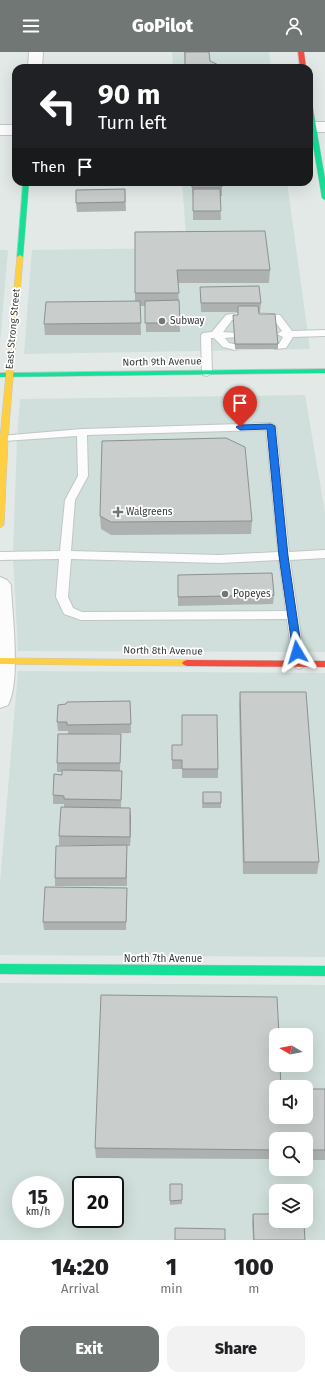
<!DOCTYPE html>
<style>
body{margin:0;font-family:"Fira Sans",sans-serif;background:#f2f2f2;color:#202124;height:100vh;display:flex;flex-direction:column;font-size:15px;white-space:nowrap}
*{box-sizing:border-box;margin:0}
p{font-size:13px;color:#757577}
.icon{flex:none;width:22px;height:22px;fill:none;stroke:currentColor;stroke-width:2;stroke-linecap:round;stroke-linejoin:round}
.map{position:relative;height:1188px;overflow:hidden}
.panel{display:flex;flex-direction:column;background:#fff;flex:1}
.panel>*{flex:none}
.hud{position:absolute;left:12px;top:12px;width:301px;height:122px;border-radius:12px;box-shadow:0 4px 16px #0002;background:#202124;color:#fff;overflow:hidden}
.needle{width:26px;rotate:280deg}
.buttons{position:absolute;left:269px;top:976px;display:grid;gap:8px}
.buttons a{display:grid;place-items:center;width:44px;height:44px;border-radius:8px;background:#fff;box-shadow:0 4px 16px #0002;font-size:20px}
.speed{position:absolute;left:12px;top:1124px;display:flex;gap:8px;font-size:20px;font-weight:700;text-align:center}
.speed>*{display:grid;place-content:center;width:52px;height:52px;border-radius:50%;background:#fff;box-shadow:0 4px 16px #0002;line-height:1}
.speed small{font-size:10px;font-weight:400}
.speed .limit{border:2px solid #111;border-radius:6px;background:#fff;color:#111}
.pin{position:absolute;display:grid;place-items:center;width:34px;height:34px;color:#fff;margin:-41px -17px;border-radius:50% 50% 50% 0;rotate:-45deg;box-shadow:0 0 4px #0007}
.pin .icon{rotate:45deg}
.me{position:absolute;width:44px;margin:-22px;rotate:353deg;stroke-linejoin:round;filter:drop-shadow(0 0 3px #0008)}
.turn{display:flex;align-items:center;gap:14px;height:84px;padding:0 20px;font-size:18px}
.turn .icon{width:52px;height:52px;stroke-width:2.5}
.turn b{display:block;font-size:28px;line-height:34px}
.then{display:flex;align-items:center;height:38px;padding:0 20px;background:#0003;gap:8px;font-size:15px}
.eta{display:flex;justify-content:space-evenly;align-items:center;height:68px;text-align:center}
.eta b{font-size:24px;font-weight:800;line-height:28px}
.action{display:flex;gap:8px;margin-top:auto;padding:8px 20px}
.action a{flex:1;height:46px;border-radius:12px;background:#717775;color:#fff;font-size:16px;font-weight:800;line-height:46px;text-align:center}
.action a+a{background:#f2f2f2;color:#202124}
header{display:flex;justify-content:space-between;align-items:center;height:52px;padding:0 20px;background:#717775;color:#fff;font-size:18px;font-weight:800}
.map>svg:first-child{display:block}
.built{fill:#d0dfdb;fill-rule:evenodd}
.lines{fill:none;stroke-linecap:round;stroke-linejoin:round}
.lane-casing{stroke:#c0c6c4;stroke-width:2}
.street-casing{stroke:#c0c6c4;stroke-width:2}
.fast-casing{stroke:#c0c6c4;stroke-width:1}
.slow-casing{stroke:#c0c6c4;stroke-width:1}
.jam-casing{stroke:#c0c6c4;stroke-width:1}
.lane{fill:#fbfcfb;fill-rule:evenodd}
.street{fill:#fbfcfb;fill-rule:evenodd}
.fast{fill:#16e098;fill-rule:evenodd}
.slow{fill:#ffcf43;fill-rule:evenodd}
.jam{fill:#f24e42;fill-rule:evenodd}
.wall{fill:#adb1b0}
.shaded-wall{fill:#8d9090}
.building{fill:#c9cecd;stroke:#8d9090}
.route{fill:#1a73e8;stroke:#114b97}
.poi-dot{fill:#717775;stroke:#fff;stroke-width:1.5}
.labels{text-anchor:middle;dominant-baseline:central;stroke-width:3.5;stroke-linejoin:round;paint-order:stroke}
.poi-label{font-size:10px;fill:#343937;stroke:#fff;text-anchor:start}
.street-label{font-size:10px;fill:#343937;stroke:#fff}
</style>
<header><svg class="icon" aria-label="menu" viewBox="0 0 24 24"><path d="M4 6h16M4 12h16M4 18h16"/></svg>GoPilot<svg class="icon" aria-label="person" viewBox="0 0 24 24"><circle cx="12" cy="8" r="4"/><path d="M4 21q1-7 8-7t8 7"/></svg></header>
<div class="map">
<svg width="325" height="1188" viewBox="0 0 325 1188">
<rect width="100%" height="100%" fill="#e2e9e7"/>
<path class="built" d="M172,0H269L271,16H173Z
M182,130H287L310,297L24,302L32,198L187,196Z
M0,198H8L0,291Z
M305,343L325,461V600L18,599L13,504L17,386L20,347Z
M18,619L325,621V905L0,903V831Z
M0,931L325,933V1188H0ZM276,983H306V1013H276ZM276,1035H306V1065H276ZM276,1087H306V1117H276ZM21,1133H55V1167H21ZM81,1133H115V1167H81ZM276,1139H306V1169H276Z"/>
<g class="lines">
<g class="lane-casing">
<path id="lane" d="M238,261L241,262L243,264L241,266L232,268L223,280L237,281L239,283L237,285L225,286L229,291L238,293L240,295L235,298L223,295L214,286H211L212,321L207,324L203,323L202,321L201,283L203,281L212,280L226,263Z
M259,261L280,263L292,279L325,278V284L293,285L286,296L275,297L273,295L275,293L279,292L283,285L277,282L282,279L274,268L256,266L254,264L256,262Z
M271,371L276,374L289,500L325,498V506L290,508L305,612L303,615L299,617L295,615L293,612L287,567L81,568L64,562L56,545L59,507L0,508V500L60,499L65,448L78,424L77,384L4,389L0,388V384L82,377ZM266,378L278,500L219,503L71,499L75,448L88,424L87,383ZM71,507L219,511L279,508L286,559L82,560L73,556L68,545Z"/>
</g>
<g class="street-casing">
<path id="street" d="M29,0H43L42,16H28Z
M309,70H325V80H309Z
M0,73H16V83H0Z
M0,525L7,528L11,533C12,562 21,629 8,653L0,656Z"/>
</g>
<g class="fast-casing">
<path id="fast" d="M309,49L312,51L325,127V148L322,146L309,69Z
M23,130H29L23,205L20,207L17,205Z
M325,317V321L0,325V321Z
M0,912L325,914V924L0,922Z"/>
</g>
<g class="slow-casing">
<path id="slow" d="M20,203L23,205L8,386L4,473L0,476V386L17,205Z
M0,606L187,608L190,609L192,611L190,613L187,614L0,612Z"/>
</g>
<g class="jam-casing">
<path id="jam" d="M298,0H304L306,16H300Z
M187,608L325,609V615L187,614L184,613L182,611L184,609Z"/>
</g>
<use href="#lane" class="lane"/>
<use href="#street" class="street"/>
<use href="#fast" class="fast"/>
<use href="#slow" class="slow"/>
<use href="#jam" class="jam"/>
</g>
<path class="wall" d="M184,0H209L210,9L225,16H242H185Z
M95,130H121V131H95Z
M191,130H222V144H220L221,168H193V144Z
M125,137L126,159L77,160L76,151Z
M135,180L270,218L269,231H178L180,280H146L145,254H140L141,283H45L44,272L135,249Z
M200,235L261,251L260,260H259V262L278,292V297H235L233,263H238L237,260H201Z
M100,464L252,469L251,482L111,483L101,477Z
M178,532L274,543L273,552L178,554Z
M240,640L319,810L317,822H243L239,653Z
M130,649L131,681L88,682H121L120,719L122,727L121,756L131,765L130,794H127V834H55V826L118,793H59V784L64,755V752H53V743L62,723V720H57V711L68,682V679H58L57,670L66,652Z
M172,693L218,717V726H182V717H172Z
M203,740H221V756H202Z
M127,844L126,878H44L43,870Z
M325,1037V1108H306V1087H276V1107L96,1106L95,1096L276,1065Z
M170,1132L182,1148V1152L170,1153Z
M253,1162L273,1173L305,1188H253L252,1171Z"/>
<path class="shaded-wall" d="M130,756L131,765L130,794Z"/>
<path class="building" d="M185,0H209L210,9L225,16L241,15L242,16H185Z
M192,130H222V135H192Z
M125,137V150L76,151V138Z
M193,137H220L221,159H193Z
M265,179L270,218H177L179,241H135V180Z
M259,234L261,251H201L200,235Z
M179,248L180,271H145V249Z
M140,249L141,271L44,272L46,250Z
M238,254H258L259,262H275L278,292H235L233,263H238Z
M226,386L245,395L252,469L111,470L100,464L102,389Z
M272,521L274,543L178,545V523Z
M240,640H306L319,810H244Z
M130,649L131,672L67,673V670H57L58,653L66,652L67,650Z
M182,663H217L218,717H182V708H172V693H182Z
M58,682H121L120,711H57Z
M62,718L122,719L121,748L64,747V744L53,743L54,722L62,723Z
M203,740H221V751H203Z
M61,755L130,756V785L59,784Z
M127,793L126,826H55L56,794Z
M45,835L127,836L126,870H43Z
M101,943L277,945L279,983H276V1013H280L281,1035H276V1065H306V1037H325V1098H306V1087H276V1098L95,1096Z
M170,1132H182V1148L170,1149Z
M253,1162H272L273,1173H304L305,1188H254Z
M175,1176L225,1177V1188H175Z"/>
<path class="route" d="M271,372L275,374L288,504L302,600L297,603L293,600L279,504L267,377L240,378L236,375L240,373Z"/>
<g class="poi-dot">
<circle cx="162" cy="269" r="4"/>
<path d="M116 454h4v4h4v4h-4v4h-4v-4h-4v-4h4z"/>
<circle cx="225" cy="542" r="4"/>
</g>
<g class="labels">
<g class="poi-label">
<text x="170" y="269">Subway</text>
<text x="126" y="460">Walgreens</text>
<text x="233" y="542">Popeyes</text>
</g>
<g class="street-label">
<text transform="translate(13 277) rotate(-85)">East Strong Street</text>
<text transform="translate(162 310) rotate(-1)">North 9th Avenue</text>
<text transform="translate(163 599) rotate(1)">North 8th Avenue</text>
<text x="163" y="907">North 7th Avenue</text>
</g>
</g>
</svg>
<div class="buttons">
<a><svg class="needle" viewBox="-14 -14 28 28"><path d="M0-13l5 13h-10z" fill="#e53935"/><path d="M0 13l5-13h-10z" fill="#757577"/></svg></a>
<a><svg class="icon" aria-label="sound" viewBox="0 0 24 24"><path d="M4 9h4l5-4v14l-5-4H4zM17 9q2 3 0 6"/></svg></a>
<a><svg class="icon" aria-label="search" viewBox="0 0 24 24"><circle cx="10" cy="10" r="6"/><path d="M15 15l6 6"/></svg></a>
<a><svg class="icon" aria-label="layers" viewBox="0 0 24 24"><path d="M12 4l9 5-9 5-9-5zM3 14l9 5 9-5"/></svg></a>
</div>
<div class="speed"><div>15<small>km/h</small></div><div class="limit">20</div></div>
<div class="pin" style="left:240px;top:375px;background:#d93025"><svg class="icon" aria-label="arrive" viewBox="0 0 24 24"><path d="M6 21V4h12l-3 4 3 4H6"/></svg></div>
<svg class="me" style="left:297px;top:600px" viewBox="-20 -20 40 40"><path d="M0-17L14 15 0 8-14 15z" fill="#1a73e8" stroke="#fff" stroke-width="4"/></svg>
<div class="hud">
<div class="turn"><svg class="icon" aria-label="left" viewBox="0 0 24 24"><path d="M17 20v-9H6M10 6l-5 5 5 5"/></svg><div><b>90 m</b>Turn left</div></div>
<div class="then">Then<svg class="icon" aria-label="arrive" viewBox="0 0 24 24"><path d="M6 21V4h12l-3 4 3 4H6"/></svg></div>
</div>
</div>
<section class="panel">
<div class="eta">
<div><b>14:20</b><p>Arrival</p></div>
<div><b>1</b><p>min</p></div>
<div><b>100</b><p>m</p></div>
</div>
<div class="action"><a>Exit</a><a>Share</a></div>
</section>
